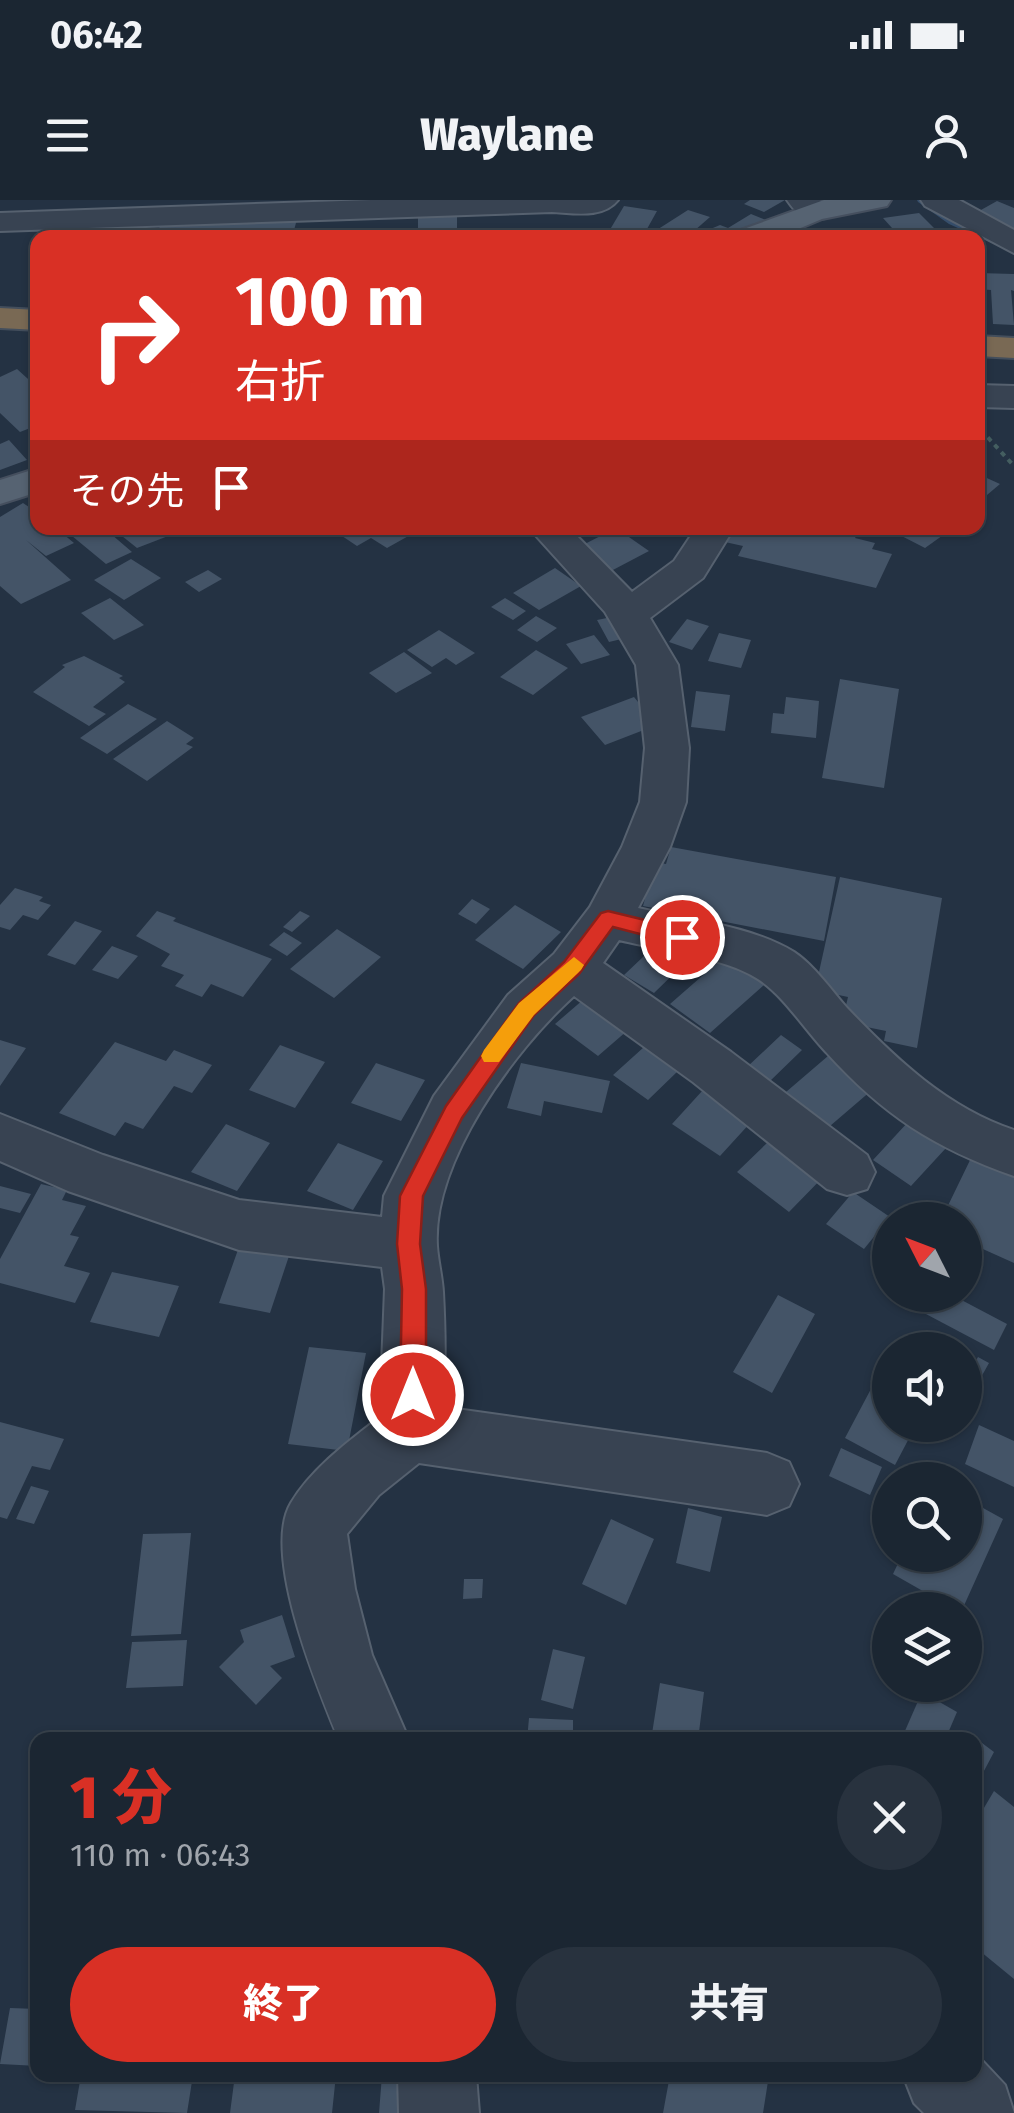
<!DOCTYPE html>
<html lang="ja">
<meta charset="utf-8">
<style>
body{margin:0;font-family:"Fira Sans","Noto Sans JP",sans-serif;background:#28323e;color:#f1f3f6;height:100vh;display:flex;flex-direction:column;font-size:38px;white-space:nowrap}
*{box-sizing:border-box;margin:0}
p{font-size:32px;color:#a0a5ac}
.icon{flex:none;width:55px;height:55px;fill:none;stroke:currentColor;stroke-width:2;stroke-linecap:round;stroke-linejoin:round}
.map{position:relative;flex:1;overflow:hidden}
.sheet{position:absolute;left:30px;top:1532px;width:952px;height:350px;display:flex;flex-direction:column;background:#1b2632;border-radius:20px;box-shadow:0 2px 8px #0004,0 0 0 2px #39434d}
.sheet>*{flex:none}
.hud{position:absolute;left:30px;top:30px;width:955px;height:305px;border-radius:20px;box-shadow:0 2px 8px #0004,0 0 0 2px #39434d;background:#d93025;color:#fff;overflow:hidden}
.needle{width:65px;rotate:312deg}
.controls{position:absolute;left:872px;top:1002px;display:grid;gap:20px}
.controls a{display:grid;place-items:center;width:110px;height:110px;border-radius:50%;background:#1b2632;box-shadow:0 2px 8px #0004,0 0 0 2px #39434d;font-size:50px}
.pin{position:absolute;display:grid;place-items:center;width:85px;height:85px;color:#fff;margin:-42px;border:5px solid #fff;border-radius:50%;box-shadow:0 2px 10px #0007}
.me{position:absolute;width:110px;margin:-55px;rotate:0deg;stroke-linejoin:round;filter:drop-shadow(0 0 8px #0008)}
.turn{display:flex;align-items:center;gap:35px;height:210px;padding:0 40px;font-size:45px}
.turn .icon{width:130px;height:130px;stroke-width:2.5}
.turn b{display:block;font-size:70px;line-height:85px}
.then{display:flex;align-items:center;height:95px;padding:0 40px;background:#0003;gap:20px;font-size:38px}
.round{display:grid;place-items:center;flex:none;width:105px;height:105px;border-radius:52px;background:#28323e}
.headline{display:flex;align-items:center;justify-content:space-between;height:170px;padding:0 40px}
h1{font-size:60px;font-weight:800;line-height:75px;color:#d93025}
.cta{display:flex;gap:20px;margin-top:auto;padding:20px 40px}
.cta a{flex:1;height:115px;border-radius:60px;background:#d93025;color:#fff;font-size:40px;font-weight:800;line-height:115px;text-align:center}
.cta a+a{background:#28323e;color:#f1f3f6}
.status{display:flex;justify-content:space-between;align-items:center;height:70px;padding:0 50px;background:#1b2632;direction:ltr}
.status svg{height:28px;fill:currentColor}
header{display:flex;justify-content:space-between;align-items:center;height:130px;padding:0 40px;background:#1b2632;font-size:45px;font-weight:800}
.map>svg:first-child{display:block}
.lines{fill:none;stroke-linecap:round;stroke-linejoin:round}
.stream{fill:#364e6b;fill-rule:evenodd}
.building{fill:#445467}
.minor-casing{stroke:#56616f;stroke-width:4}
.major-casing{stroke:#454f5e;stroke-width:4}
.highway-casing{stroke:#434e5c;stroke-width:4}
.path{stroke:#445e60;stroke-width:4;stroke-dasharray:5 5;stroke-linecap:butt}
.minor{fill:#384352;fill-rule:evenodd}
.major{fill:#566372;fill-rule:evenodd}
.highway{fill:#796954;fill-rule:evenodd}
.route{fill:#d93025;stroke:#8d1f18;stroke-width:2.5}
.slow{fill:#f59e0b}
</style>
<div class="status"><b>06:42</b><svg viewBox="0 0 49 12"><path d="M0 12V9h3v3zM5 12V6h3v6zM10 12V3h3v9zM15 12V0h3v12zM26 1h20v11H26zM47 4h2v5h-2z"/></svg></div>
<header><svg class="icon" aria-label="menu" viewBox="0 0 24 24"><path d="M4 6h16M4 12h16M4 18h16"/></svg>Waylane<svg class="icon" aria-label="person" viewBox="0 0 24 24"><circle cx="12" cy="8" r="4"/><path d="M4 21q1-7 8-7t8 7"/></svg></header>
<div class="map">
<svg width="1014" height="1913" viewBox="0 0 1014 1913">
<rect width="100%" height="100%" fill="#243243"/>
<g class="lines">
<path class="stream" d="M917,0H923L955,20L1014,48V53L949,24L918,2Z"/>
</g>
<path class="building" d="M750,0H785L764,12L744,4Z
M997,1L1014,8V32L972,15Z
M624,6L657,11L642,38H605Z
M688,10L710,17L686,38L652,33Z
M919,13L942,36L901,38L883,18Z
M751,14L766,20L737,38H689L720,25L728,28Z
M457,15V36L418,37V16Z
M297,19L292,38H180L182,34L157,33L161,24Z
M978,73L1014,74V91L1011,90L1014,125L993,124L991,90L978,89Z
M17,169L38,188V225L20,232L0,213V177Z
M9,240L27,260L0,270V244Z
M978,274L1000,284L987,295L978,291Z
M23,303L38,313V328H56L74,343L46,356L26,340L71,380L21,404L0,386V317Z
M73,328H104L132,352L106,364L66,331Z
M112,328H189L137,348Z
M338,328H402L412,334L387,348L371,338L357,346L333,330Z
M616,328L649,351L611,371L577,348Z
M733,328H835L858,333L855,338L875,343L872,349L892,354L876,388L738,356L743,346L725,342Z
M886,328H953L925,348Z
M131,359L161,378L124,400L94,380Z
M555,368L581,386L539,410L513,393Z
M208,370L222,379L199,392L185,382Z
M110,398L144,425L114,440L81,413Z
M505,398L526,411L513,420L491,407Z
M622,415L634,436L609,442L597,420Z
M536,416L557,428L537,442L517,430Z
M687,419L709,426L692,450L669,442Z
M439,430L475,453L456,465L446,458L432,467L407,450Z
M719,433L751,440L741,468L708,461Z
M594,435L610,455L581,464L566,444Z
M536,450L568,468L533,495L500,477Z
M404,452L432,473L396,493L369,473Z
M84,456L123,476L119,478L125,482L93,507L106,514L89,526L33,492L65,467L62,465Z
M840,479L899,489L884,588L822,578Z
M696,491L730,495L725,531L691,527Z
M634,497L643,508L649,528L605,545L581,517Z
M786,497L819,501L816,538L771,533L773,513L784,514Z
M128,504L157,519L107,554L80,538Z
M167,521L194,538L186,544L193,547L147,581L113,559Z
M671,647L836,677L824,741L643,706L655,662L666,664Z
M840,677L942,698L917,848L884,841L886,831L842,822L848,797L815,790Z
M15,688L43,697L39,701L51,705L38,720L23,715L10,730L0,727V705Z
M472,699L490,709L476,724L458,714Z
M515,705L561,732L523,769L475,740Z
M157,711L176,718L173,721L272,759L243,797L211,784L202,797L175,786L184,775L161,766L170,754L136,736Z
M300,711L310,716L292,732L283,727Z
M75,721L102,731L75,765L47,755Z
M337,729L381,757L334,798L290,769Z
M284,732L302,743L287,756L269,745Z
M663,738L692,756L654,793L624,775Z
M112,746L138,756L118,779L92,770Z
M725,756L765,784L710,833L670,804Z
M591,793L635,824L598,856L555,824Z
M781,835L802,850L768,883L746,868Z
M0,840L26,848L0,886Z
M115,842L166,861L174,850L212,865L192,893L174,886L143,929L125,922L115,936L59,913Z
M280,845L325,862L295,908L249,890Z
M644,847L678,871L648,900L613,875Z
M828,856L872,890L830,926L786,892Z
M376,863L425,880L401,921L351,903Z
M521,863L610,881L602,913L544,901L541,916L507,908Z
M703,890L752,921L720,956L672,924Z
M908,922L946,948L911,986L873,960Z
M226,924L270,943L237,991L191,972Z
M338,943L383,961L353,1010L307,991Z
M767,943L796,965L806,955L829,971L789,1012L737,972Z
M973,954L1014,972V1063L965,1041V1020H941Z
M41,984L67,990L62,1000L86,1006L70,1035L79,1037L64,1066L90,1073L75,1103L0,1083V1059Z
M0,986L31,994L20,1013L0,1008Z
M853,992L890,1017L864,1049L826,1024Z
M239,1047L289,1056L270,1113L219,1103Z
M112,1072L179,1086L159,1137L90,1122Z
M778,1095L815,1114L772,1193L733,1172Z
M890,1095H952L1007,1124L994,1150Z
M309,1147L366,1153L347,1251L288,1244Z
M978,1157L989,1163L965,1206V1179Z
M872,1187L890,1197V1225H916L895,1265L845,1238Z
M0,1222L64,1239L50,1270L32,1266L7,1319L0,1317Z
M979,1225L1014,1241V1287L965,1264Z
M841,1248L882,1267L870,1295L829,1276Z
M31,1286L49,1291L34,1324L16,1319Z
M965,1298L1003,1319L962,1410H956L893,1374L902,1355H965Z
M688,1308L722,1317L710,1372L676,1363Z
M611,1319L654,1339L626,1405L582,1384Z
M191,1333L181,1434L131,1436L143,1334Z
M464,1379H483L482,1398L463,1399Z
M282,1415L295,1457L270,1466L282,1478L256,1505L219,1467L244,1442L240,1430Z
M187,1440L183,1486L126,1488L132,1442Z
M553,1449L585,1457L573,1509L541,1500Z
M660,1483L704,1492L698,1540H651Z
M922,1492L957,1512L945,1540H901Z
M529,1518L573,1520V1540H527Z
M966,1531L994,1552L975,1588V1540H961Z
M994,1591L1014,1607V1779L975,1747V1623Z
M10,1808L38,1809V1866L0,1864Z
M81,1875H193L187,1913L75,1910Z
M235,1875H336L332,1913H230Z
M382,1875L407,1876L404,1913H379Z
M670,1875H769L763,1913H663Z"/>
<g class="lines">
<g class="minor-casing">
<path id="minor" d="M371,0H618C603,19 574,13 552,12L0,31V13Z
M787,0H820L829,11L825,18C807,22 797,15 787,0Z
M921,0H959L1014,30V53L925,6Z
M978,185L1014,186V208L978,207Z
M529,328H569L632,392L674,361L696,328H734L703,378L650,418L678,465L689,548L686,602L670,647L638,708C688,720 750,725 794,752C814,765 831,790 847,808C895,858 947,908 1014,930V976C934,948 883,915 826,852C805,830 784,796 758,779C724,757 660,750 619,740L603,763L731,852L867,955L875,972L867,989L847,995L827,989L693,882L574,796C514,850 432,962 437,1046C438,1061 442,1076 443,1092C445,1129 446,1170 442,1207L767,1253L789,1262L799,1284L789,1306L767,1315L419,1263L379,1295L347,1334L355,1389L372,1455L409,1540H339C318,1489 261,1353 291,1303C312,1268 349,1241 380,1217L385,1089L382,1067L239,1050L68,991L0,961V914L103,955L239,1000L382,1017L384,996L434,896L508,795L554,754L590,707L622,647L640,602L645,548L636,465L605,412Z
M975,1853L1005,1885L1014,1913H924L914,1903L903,1875H975Z
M398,1875H476L479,1913H399Z"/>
</g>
<g class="major-casing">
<path id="major" d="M824,0H891L887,6L822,19L777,38H734L738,31Z
M38,268V292L0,304V280Z"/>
</g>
<g class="highway-casing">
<path id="highway" d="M0,108L38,110V130L0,128Z
M978,136L1014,138V158L978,156Z"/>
</g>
<path class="path" d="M981,230L1014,266"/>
<use href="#minor" class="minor"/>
<use href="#major" class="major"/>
<use href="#highway" class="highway"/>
</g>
<path class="route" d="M608,711L682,729L692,737L682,745L613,727L579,774L534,815L462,918L423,996L420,1044L426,1089V1195L422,1204L413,1207L404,1204L400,1195L402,1089L397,1044L400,996L446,906L519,803L564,762L601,713Z"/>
<path class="slow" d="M574,757L584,765L581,770L534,815L499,862H484L481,856L484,850L519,803Z"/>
</svg>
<div class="controls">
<a><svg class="needle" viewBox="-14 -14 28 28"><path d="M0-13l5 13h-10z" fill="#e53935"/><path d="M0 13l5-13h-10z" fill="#a0a5ac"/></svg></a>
<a><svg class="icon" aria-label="sound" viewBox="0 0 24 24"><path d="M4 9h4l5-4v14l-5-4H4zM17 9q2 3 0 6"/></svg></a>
<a><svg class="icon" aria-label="search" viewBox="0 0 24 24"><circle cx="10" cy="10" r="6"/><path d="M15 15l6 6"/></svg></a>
<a><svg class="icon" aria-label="layers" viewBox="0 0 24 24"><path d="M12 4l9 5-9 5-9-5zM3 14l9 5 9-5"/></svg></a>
</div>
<div class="pin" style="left:682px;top:737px;background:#d93025"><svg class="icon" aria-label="arrive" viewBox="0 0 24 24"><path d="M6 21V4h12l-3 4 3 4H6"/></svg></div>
<svg class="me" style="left:413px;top:1195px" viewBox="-20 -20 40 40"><circle r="17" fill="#d93025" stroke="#fff" stroke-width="3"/><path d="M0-11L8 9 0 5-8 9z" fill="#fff"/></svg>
<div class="hud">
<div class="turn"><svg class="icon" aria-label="right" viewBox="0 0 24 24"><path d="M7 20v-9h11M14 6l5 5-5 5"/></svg><div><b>100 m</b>右折</div></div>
<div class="then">その先<svg class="icon" aria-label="arrive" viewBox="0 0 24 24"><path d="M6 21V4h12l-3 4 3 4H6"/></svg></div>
</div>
<section class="sheet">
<div class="headline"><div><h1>1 分</h1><p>110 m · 06:43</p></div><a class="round"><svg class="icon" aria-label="close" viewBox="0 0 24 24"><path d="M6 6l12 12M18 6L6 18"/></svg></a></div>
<div class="cta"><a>終了</a><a>共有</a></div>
</section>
</div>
